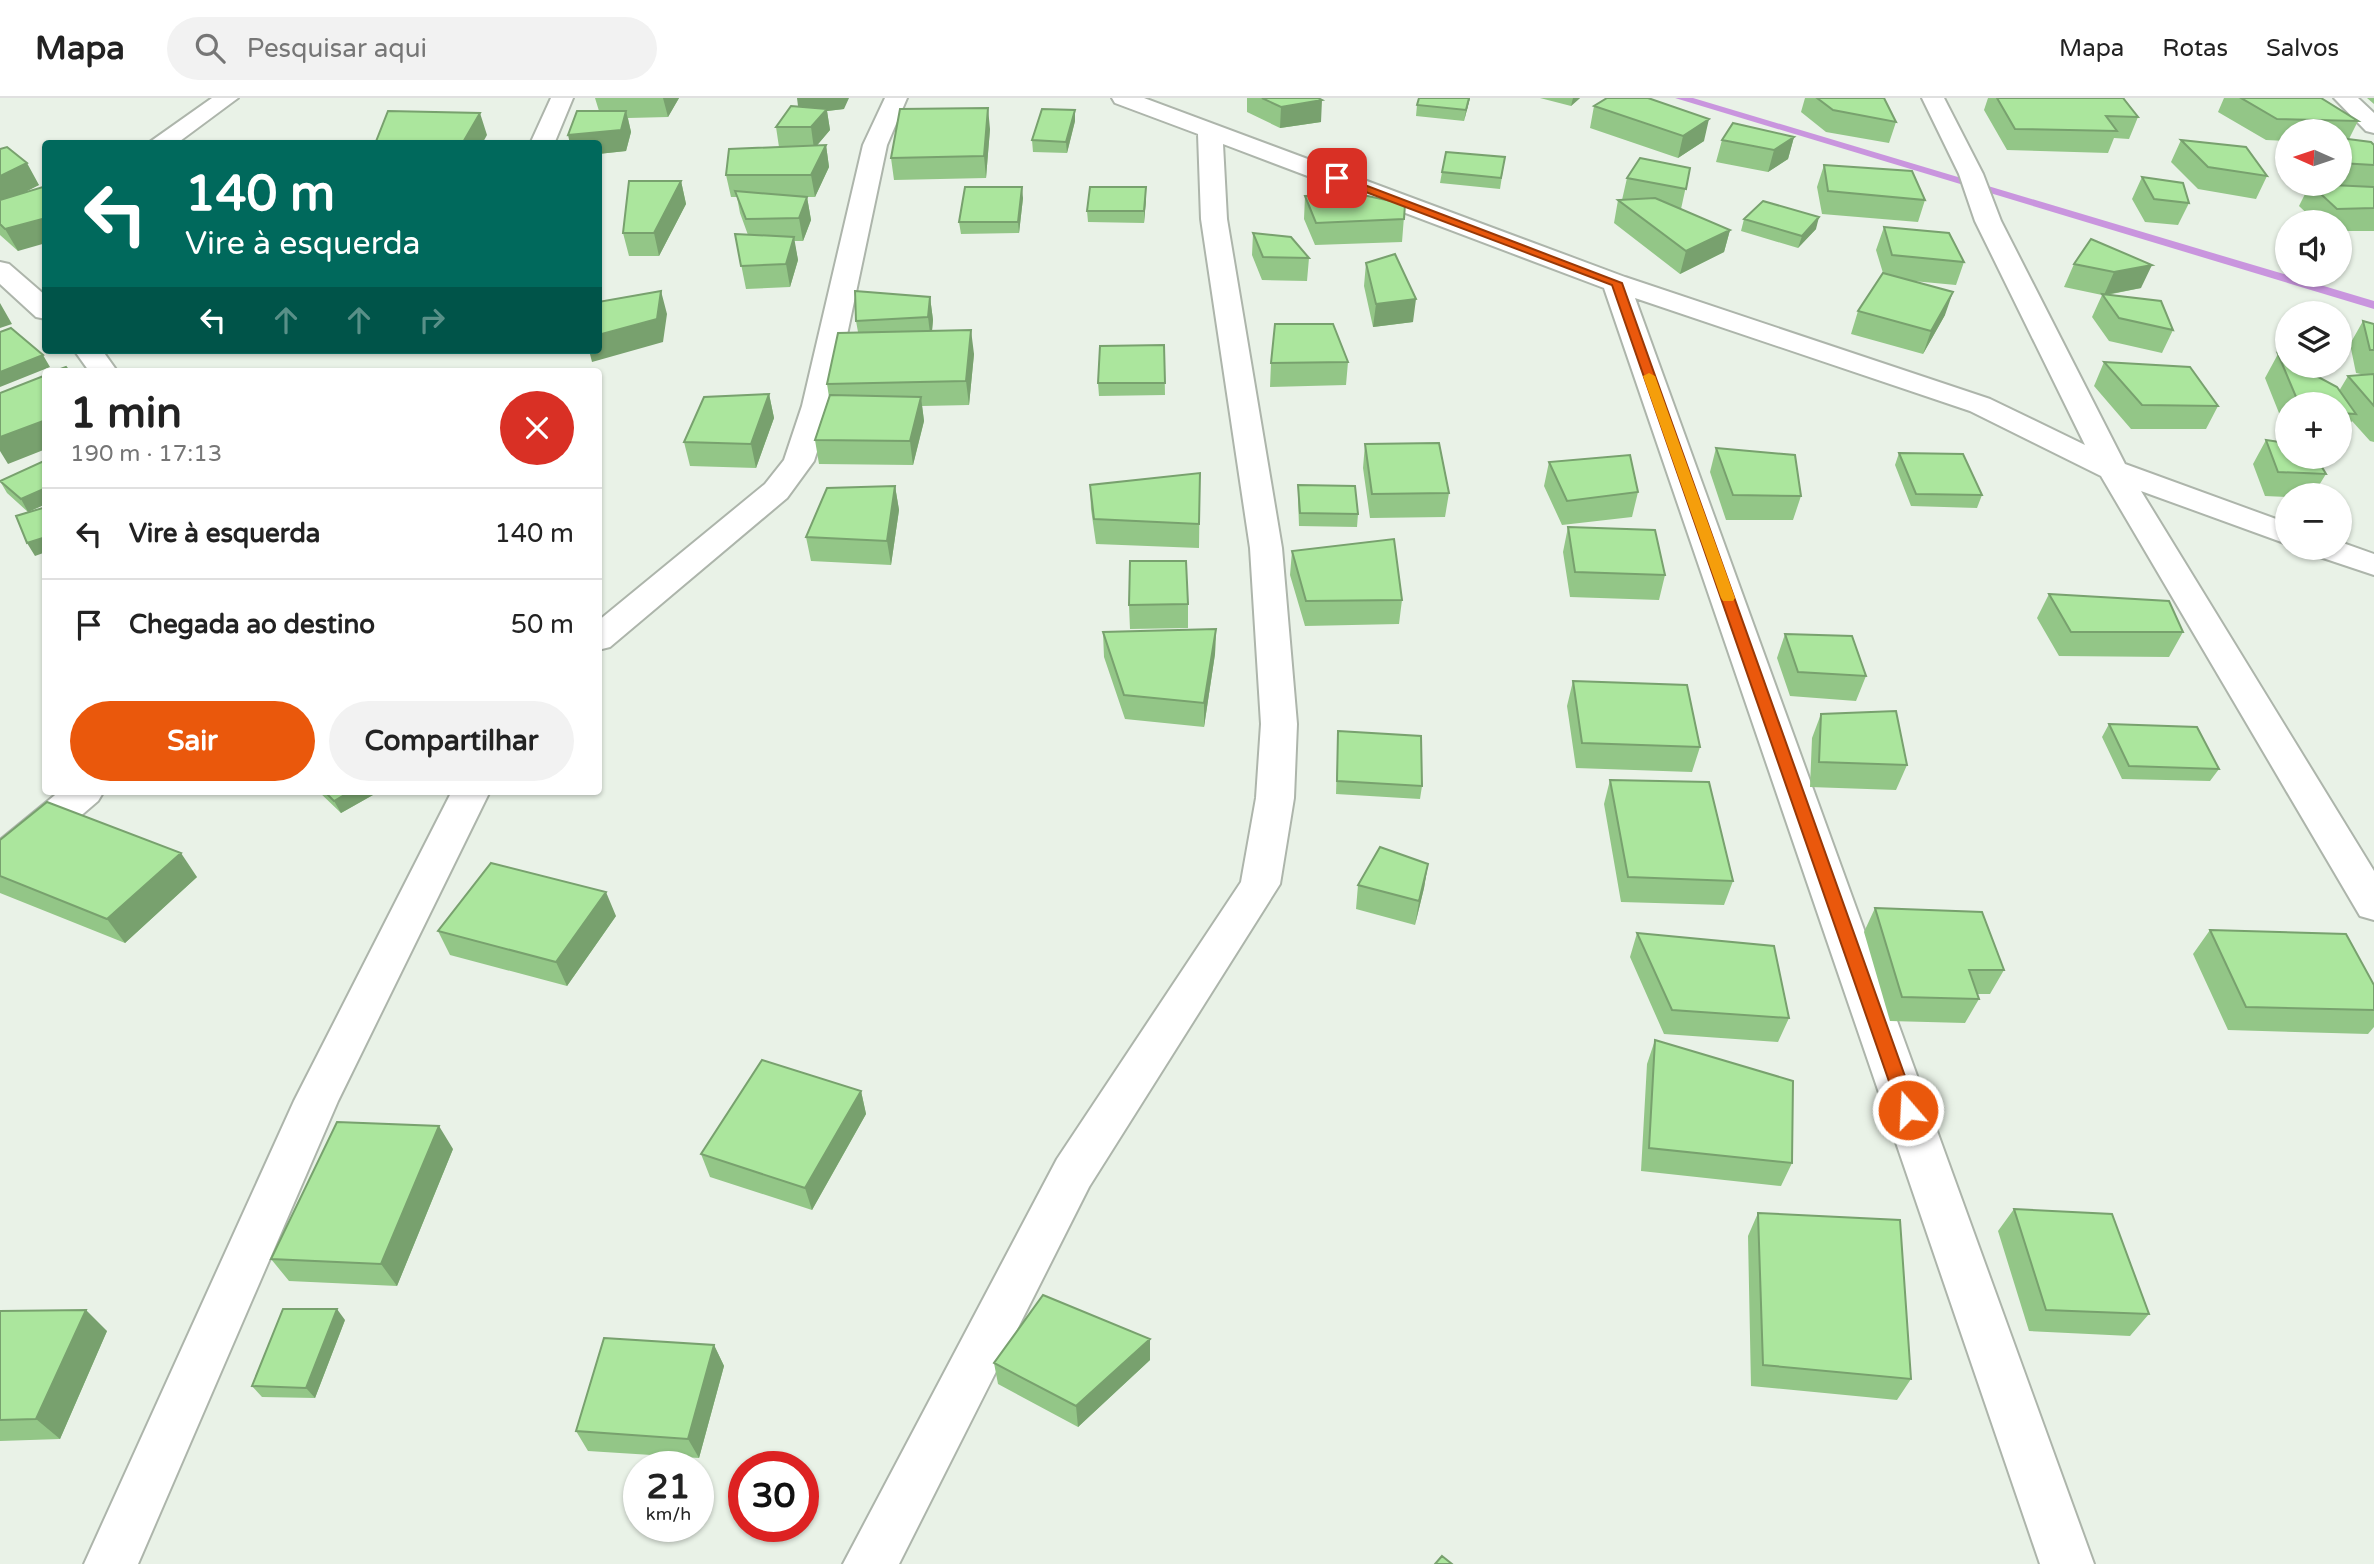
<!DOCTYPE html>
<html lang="pt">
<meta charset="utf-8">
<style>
body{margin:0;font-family:"Varela Round",sans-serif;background:#f2f2f2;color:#222;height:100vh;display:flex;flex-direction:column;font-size:26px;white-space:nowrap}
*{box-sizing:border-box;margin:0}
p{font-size:23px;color:#767676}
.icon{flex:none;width:38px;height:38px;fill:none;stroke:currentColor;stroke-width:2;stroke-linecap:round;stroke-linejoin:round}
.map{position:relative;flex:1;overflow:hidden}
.sheet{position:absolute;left:42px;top:270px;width:560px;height:427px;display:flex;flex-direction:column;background:#fff;border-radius:7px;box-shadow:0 2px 5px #0004}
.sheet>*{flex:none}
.banner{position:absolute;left:42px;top:42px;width:560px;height:214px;border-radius:7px;box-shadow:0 2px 5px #0004;background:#00695c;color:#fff;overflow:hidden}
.needle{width:46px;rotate:273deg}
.tools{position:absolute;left:2275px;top:21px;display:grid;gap:14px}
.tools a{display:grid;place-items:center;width:77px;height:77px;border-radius:50%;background:#fff;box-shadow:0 2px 5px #0004;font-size:35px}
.speed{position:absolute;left:623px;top:1353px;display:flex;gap:14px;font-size:35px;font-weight:700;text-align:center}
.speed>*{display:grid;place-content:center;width:91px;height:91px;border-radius:50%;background:#fff;box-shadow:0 2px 5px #0004;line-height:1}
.speed small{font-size:18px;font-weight:400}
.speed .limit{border:10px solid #d22;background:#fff;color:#111}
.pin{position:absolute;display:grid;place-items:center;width:60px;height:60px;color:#fff;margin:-30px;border-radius:14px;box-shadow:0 4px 10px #0006}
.me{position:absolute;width:77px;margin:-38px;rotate:341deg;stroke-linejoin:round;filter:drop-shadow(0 0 5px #0008)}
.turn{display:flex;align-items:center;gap:24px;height:147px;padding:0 28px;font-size:32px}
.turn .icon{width:91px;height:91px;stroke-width:2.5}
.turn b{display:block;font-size:49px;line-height:60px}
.lanes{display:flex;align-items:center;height:66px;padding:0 28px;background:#0003;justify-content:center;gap:35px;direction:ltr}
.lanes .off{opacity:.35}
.round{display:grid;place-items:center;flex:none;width:74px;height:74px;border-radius:37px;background:#f2f2f2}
.overview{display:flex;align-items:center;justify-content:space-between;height:119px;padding:0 28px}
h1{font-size:42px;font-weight:700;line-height:52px}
.button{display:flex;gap:14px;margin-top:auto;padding:14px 28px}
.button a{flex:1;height:80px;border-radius:42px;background:#ea580c;color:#fff;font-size:28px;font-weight:700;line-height:80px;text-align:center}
.button a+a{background:#f2f2f2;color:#222}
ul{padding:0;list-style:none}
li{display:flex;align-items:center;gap:21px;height:91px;padding:0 28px;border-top:2px solid #e0e0e0}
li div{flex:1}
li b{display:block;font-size:26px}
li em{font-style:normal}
header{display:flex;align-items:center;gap:42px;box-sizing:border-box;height:98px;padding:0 35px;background:#fff;border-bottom:2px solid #e0e0e0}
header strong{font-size:33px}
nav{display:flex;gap:38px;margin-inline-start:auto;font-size:24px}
.search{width:490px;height:63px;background:#f2f2f2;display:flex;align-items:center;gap:18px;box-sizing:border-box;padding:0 24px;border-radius:38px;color:#767676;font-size:26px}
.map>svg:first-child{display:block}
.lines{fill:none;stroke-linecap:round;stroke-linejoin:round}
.stream{fill:#c995de;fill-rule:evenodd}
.street-casing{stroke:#adb5ab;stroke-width:4}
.street{fill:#fff;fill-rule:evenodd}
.wall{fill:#93c687}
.shaded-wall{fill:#78a16e}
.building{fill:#abe69d;stroke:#78a16e;stroke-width:2}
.route{fill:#ea580c;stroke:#983908;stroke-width:2}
.slow{fill:#f59e0b}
</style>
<header>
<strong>Mapa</strong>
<div class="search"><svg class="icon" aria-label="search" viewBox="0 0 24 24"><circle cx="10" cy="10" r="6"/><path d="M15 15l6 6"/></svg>Pesquisar aqui</div>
<nav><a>Mapa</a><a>Rotas</a><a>Salvos</a></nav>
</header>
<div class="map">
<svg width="2374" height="1466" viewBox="0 0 2374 1466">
<rect width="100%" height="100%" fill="#e9f2e7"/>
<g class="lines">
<path class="stream" d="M1675,0H1693L2374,203V211Z"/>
<g class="street-casing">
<path id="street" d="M212,0H238L176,46H147Z
M551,0H573L554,46H530Z
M885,0H907L887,47L832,308L814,363L787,400L610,549L598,552V523L765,386L784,362L802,308L863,47Z
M1112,0H1144L1625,179L1990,301L2085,347L1975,123L1959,76L1922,0H1944L1983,76L2001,123L2125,366L2287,425V446L2141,393L2374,773V822L2360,818L2101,378L1970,313L1635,200L2094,1466H2040L1604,190L1223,46L1227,121L1282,450L1297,626L1294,700L1280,786L1089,1089L899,1466H843L1057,1061L1241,784L1256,700L1261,626L1250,450L1201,121L1198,36L1115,5Z
M2334,0H2358L2374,15V35L2366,33Z
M0,164L9,166L46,198V221L36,219L0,186Z
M74,252H102L117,273H89Z
M2340,444L2374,456V477L2314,457L2309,450H2340Z
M60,693H104L98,703L14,775L0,780V742Z
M452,693H490L338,1003L138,1466H84L294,1003Z"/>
</g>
<use href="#street" class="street"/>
</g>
<path class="wall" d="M595,0H679L668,19L628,20L631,34L626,53L598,56L599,13Z
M1247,0H1318L1321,24L1280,30L1247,14Z
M1470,0L1464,23L1416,18L1417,7Z
M1540,0H1580L1571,8Z
M1805,0H1884L1896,24L1889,45L1826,34L1801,14Z
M1988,0H2124L2138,19L2129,41L2114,40L2108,55L2007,52L1984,12Z
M2224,0H2321L2358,23L2349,41L2374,47V133H2340V124H2316L2299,108L2310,86L2333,87L2320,86H2340V33H2287V43L2266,42L2218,14Z
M2367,0H2374V6Z
M791,8L844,11L827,13L830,32L817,47H826L829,69L815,99H807L811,122L803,143H794L798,162L790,189L746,191L735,136L748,137L740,115L737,99H731L726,77L779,49L776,29Z
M1594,8L1704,43L1678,60L1590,30Z
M1075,12V23L1067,55L1033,54L1032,42Z
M990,31L986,80L894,82L891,60Z
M1794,39L1788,61L1768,74L1716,64L1722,42Z
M2181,42L2267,78L2256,101L2198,91L2171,64Z
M0,51L39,87L24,94L18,153L0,137Z
M1505,59L1500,91L1440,85L1442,74Z
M1824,67L1925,102L1918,124L1822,116L1817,89Z
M1690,70L1681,111L1730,132L1724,154L1680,176L1614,125L1618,102H1622L1627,80Z
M2142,79L2189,105L2178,127L2145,124L2132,101Z
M681,83L686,106L659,158H629L623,135Z
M1305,98L1405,106L1402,144L1315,147L1304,121Z
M1023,100L1019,135L961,136L959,124Z
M1146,101L1144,125L1088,124L1087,113Z
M1744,121L1816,131L1798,150L1741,133Z
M1884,129L1964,164L1956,187L1913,183L1945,217L1923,256L1851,236L1858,213L1883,175L1876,152Z
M1253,135L1309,160L1307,183L1262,182L1252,157Z
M2091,141L2141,190L2107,197L2173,232L2162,255L2109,243L2092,219L2102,197L2064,189L2074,166Z
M1366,165L1413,224L1373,229L1364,188Z
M930,199L933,222L932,233L974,256L969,307L922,308L924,323L913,367L819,366L815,342L829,299L827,286L858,234L856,223Z
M2363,223L2374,226V344L2370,343L2352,323L2341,340H2340V306H2287V335L2265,280L2278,256L2339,293L2348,278L2365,277L2356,275L2350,246Z
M1164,247L1165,297L1099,298L1098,285Z
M1348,264L1346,287L1270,289L1271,265Z
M2104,264L2218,308L2206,331H2131L2094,288Z
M769,296L774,320L756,370L690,368L684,344Z
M2266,342L2326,376L2313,397H2287V399L2265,398L2253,366Z
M1365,346L1449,395L1445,419L1370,420L1363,370Z
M1716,350L1801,398L1793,422H1726L1710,374Z
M1899,355L1982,397L1977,410L1911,408L1895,367Z
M46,362V406L28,414L7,395L0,383Z
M1549,364L1638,394L1632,419L1562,427L1544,388Z
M1200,375L1199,450L1096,446L1091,411L1090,387Z
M1298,387L1358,416L1357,429L1299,428L1298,400Z
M895,388L899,412L891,467L811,463L806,439Z
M1568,429L1665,477L1659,502L1570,499L1563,454Z
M1292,453L1402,502L1399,526L1305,528L1290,477Z
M2049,496L2183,534L2169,559L2059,558L2037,520Z
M1188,506V530L1130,531L1129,507Z
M1216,531L1215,556L1204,629L1125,621L1104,559L1103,534Z
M1785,536L1866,578L1856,603L1790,598L1777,560Z
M1573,583L1700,649L1692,674L1576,670L1567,608Z
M1821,616L1907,667L1896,692L1810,689L1812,640Z
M2109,626L2219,671L2210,683L2122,681L2102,639Z
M1338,633L1422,688L1420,701L1336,696Z
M1610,682L1733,783L1724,807L1621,804L1604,706Z
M318,693H380L341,715Z
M0,742L197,779L125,845L0,795Z
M1428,766L1424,790L1415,827L1356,811L1358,787Z
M1875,810L2004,872L1990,896H1977L1979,901L1965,925L1890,923L1864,834Z
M616,818L567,888L450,857L438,833Z
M2210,832L2374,887V929L2368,936L2228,932L2193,856Z
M1637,835L1789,920L1778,944L1664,936L1630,859Z
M1655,942L1792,1065L1781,1088L1641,1073L1647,966Z
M861,993L866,1016L812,1112L710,1079L701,1056Z
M453,1051L397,1188L289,1183L271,1161Z
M2014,1111L2149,1216L2130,1238L2029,1233L1998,1133Z
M1758,1115L1911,1281L1897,1302L1751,1288L1748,1138Z
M0,1213L107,1233L60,1341L0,1343Z
M345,1222L315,1300L262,1299L252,1288Z
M714,1247L724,1268L699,1360L588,1353L576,1333Z
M1150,1262L1078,1329L998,1286L994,1265Z"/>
<path class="shaded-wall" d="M663,0H679L668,19Z
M797,0H849L844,11L827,13L830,32L814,51L811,29L799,16Z
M1469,0H1470L1464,23L1466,12Z
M1573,0H1580L1571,8Z
M1322,2L1321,24L1280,30L1281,9Z
M988,10L990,31L986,80L984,58Z
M1075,12V23L1067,55L1066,44Z
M626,13L631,34L626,53L598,56V46H570L568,37Z
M480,15L487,37L482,46H462Z
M1709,21L1704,43L1678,60L1683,38Z
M1794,39L1788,61L1768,74L1774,52Z
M826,47L829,69L815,99L811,77Z
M27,65L39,87L0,107V78Z
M681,83L686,106L659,158L654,135Z
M1022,89L1023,100L1019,135L1018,124Z
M1146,89V101L1144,125V113Z
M807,99L811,122L803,143L799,120Z
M1819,119L1816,131L1798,150L1802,138Z
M46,120V145L18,153L5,131Z
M1730,132L1724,154L1680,176L1686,153Z
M794,139L798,162L790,189L786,166Z
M2152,167L2141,190L2104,197L2114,174Z
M661,193L667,216L663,244L592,264L589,252H598V237Z
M1953,194L1945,217L1923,256L1931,233Z
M930,199L933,222L931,243L928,219Z
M1416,201L1413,224L1373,229L1376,206Z
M0,205L12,226L0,230Z
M971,232L974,256L969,307L966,283Z
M43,257L50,269L0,289V274Z
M769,296L774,320L756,370L751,346Z
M921,299L924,323L913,367L910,343Z
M46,322V351L8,366L0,353V339Z
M895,388L899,412L891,467L887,443Z
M46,390V406L28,414L21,401Z
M46,439V454L35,458L27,445Z
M1216,531L1215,556L1204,629V605Z
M351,693H380L341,715L334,703Z
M181,755L197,779L125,845L107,821Z
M1428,766L1424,790L1415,827L1419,803Z
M606,794L616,818L567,888L556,864Z
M861,993L866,1016L812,1112L805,1090Z
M439,1028L453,1051L397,1188L381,1166Z
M337,1211L345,1222L315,1300L306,1290Z
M86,1212L107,1233L60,1341L36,1321Z
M1150,1241V1262L1078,1329L1076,1308Z
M714,1247L724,1268L699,1360L688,1341Z"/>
<path class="building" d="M1262,0H1318L1322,2L1281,9Z
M1419,0H1469L1466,12L1417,7Z
M1607,0H1648L1709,21L1683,38L1594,8Z
M1817,0H1884L1896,24L1833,12Z
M1997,0H2123L2138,19L2106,18L2117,33L2015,31Z
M2241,0H2321L2358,23L2277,21Z
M791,8L827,11L811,29H776Z
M988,10L984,58L891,60L900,11Z
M1042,11L1075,12L1066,44L1032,42Z
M388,13L480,15L462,46H375Z
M577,13H626L621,32L568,37Z
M1733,25L1794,39L1774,52L1722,42Z
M2340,40L2371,44L2374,47V67L2340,65Z
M2181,42L2246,49L2267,78L2208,69Z
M826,47L811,77H726L729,51Z
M7,49L27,65L0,78V51Z
M1446,54L1505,59L1501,80L1442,74Z
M1640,60L1690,70L1686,91L1627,80Z
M1824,67L1912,73L1925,102L1828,93Z
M2142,79L2183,85L2189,105L2154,101Z
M629,83H681L654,135H623Z
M2310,86L2374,89V110L2337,111Z
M46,88V120L5,131L0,126V102Z
M965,89H1022L1018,124H959Z
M1090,89H1146L1144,113H1087Z
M735,93L807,99L799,120L746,121Z
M1363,97L1405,106L1404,121L1316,125L1305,98Z
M1655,100L1730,132L1686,153L1618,102Z
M1763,103L1819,119L1802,138L1744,121Z
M1884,129L1949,135L1964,164L1892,157Z
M1253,135L1291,139L1309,160L1263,159Z
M735,136L794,139L786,166L741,168Z
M2091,141L2152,167L2114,174L2074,166Z
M1395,156L1416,201L1376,206L1366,165Z
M1883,175L1953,194L1931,233L1858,213Z
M661,193L657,221L598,237V204Z
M855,193L930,199L928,219L856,223Z
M2102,196L2161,203L2173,232L2119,220Z
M2363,223L2374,226V252H2370Z
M1275,226H1333L1348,264L1271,265Z
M11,230L43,257L0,274V234Z
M971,232L966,283L827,286L838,235Z
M1164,247L1165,285H1098L1100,248Z
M2278,256L2287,262V268H2298L2337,289L2356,316L2340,315V306H2299Z
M2104,264L2190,269L2218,308L2142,307Z
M66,269L69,273H55Z
M2374,276V308L2348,278Z
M46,277V322L0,339V295Z
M769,296L751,346L684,344L704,299Z
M830,297L921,299L910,343L815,342Z
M2266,342L2287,345V359H2316L2326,376L2278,374Z
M1439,345L1449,395L1372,396L1365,346Z
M1716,350L1795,357L1801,398L1733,397Z
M1899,355L1963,356L1982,397L1916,396Z
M1630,357L1638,394L1567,403L1549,364Z
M46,362V390L21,401L0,383Z
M1200,375L1199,426L1094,421L1090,387Z
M1298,387L1355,388L1358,416L1300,415Z
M895,388L887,443L806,439L827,390Z
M46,409V439L27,445L16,418Z
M1568,429L1655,432L1665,477L1575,474Z
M1394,441L1402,502L1306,503L1292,453Z
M1130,463H1186L1188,506L1129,507Z
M2049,496L2169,503L2183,534H2071Z
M1216,531L1204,605L1124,597L1103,534Z
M1785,536L1852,538L1866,578L1798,574Z
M1573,583L1687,587L1700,649L1582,645Z
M1896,613L1907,667L1819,664L1821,616Z
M2109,626L2197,629L2219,671L2129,668Z
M1338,633L1421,638L1422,688L1337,683Z
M1610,682L1709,684L1733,783L1628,779Z
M324,693H351L334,703Z
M47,704L181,755L107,821L0,778V742Z
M1380,749L1428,766L1419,803L1358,787Z
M491,765L606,794L556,864L438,833Z
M1875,810L1982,814L2004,872H1969L1979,901L1902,899Z
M2210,832L2346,836L2374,887V912L2246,909Z
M1637,835L1774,848L1789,920L1672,912Z
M1655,942L1793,983L1792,1065L1649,1050Z
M762,962L861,993L805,1090L701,1056Z
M337,1024L439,1028L381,1166L271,1161Z
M2014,1111L2112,1116L2149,1216L2046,1212Z
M1758,1115L1900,1122L1911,1281L1763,1267Z
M1043,1197L1150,1241L1076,1308L994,1265Z
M283,1211H337L306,1290L252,1288Z
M86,1212L36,1321L0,1322V1213Z
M604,1240L714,1247L688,1341L576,1333Z
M1442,1458L1452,1466H1435Z"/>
<path class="route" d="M1334,78H1341L1622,185L1917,1012L1915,1017L1908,1020L1902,1017L1899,1012L1612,187L1334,82Z"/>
<path class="slow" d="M1649,275L1655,278L1735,500L1733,503H1723L1721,500L1643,278Z"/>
</svg>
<div class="tools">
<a><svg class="needle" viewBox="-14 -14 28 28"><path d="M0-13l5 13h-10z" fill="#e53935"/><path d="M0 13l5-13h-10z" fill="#767676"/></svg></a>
<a><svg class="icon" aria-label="sound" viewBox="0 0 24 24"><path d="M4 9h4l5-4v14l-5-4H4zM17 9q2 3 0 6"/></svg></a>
<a><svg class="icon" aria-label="layers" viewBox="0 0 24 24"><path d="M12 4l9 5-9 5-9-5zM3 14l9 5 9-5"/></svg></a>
<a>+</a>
<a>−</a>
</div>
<div class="speed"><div>21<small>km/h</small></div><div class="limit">30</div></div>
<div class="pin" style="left:1337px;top:80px;background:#d93025"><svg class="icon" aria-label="arrive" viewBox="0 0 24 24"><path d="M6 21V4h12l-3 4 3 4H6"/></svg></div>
<svg class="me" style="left:1908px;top:1012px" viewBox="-20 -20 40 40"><circle r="17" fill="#ea580c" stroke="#fff" stroke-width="3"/><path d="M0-11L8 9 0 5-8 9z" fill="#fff"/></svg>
<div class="banner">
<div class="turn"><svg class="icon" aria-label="left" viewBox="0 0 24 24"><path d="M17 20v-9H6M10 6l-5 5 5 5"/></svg><div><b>140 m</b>Vire à esquerda</div></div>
<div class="lanes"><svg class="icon" aria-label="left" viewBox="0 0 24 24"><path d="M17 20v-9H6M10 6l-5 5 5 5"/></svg><svg class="icon off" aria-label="ahead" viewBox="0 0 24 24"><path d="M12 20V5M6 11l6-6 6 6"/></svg><svg class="icon off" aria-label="ahead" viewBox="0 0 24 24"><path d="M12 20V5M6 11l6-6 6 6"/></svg><svg class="icon off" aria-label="right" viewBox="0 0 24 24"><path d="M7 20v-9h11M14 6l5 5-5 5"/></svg></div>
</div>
<section class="sheet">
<div class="overview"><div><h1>1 min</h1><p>190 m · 17:13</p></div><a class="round" style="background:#d93025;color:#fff"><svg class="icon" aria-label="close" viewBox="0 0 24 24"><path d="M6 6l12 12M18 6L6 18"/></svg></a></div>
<ul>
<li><svg class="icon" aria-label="left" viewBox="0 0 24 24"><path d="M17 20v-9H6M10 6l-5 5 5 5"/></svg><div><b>Vire à esquerda</b></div><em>140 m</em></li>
<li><svg class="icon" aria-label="arrive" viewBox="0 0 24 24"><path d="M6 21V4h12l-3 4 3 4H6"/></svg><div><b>Chegada ao destino</b></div><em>50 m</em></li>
</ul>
<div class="button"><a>Sair</a><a>Compartilhar</a></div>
</section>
</div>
